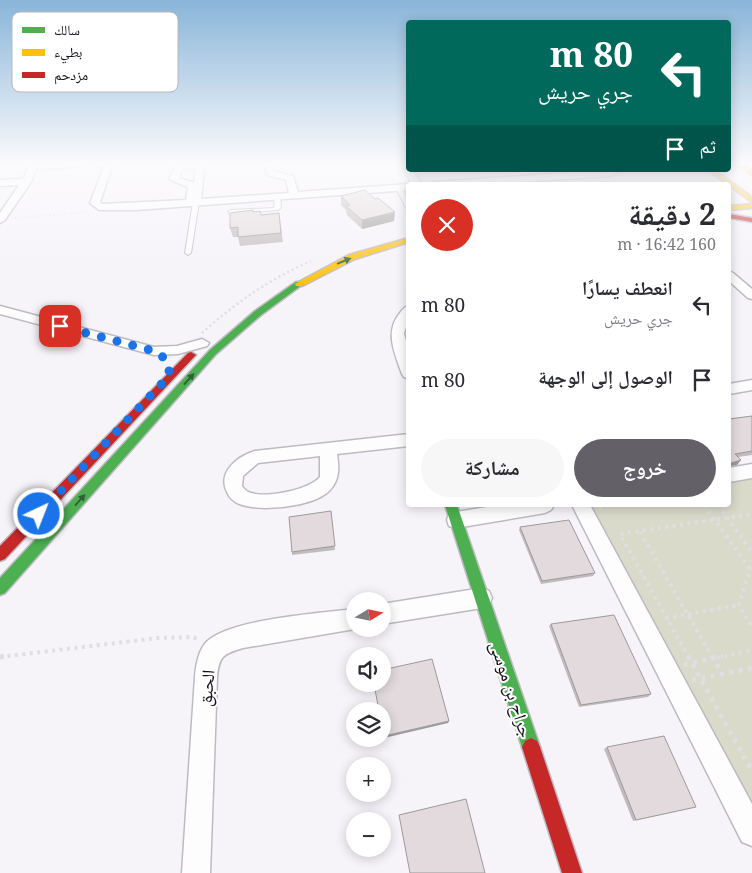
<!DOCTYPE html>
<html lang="ar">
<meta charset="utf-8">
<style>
body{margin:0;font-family:"Noto Serif","Noto Naskh Arabic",serif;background:#f7f7f7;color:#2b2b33;direction:rtl;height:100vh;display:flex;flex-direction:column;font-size:19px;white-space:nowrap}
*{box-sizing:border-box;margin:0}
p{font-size:16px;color:#7c7c81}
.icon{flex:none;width:28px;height:28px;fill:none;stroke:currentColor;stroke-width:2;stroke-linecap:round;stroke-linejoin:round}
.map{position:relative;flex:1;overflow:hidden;direction:ltr}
.side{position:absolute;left:406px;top:182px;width:325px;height:325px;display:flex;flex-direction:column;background:#fff;border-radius:5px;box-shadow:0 2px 12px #0003;direction:rtl}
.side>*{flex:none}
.top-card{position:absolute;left:406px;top:20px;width:325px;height:152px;border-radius:5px;box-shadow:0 2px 12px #0003;direction:rtl;background:#00695c;color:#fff;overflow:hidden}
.needle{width:32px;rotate:80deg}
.tools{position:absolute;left:346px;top:592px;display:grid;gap:10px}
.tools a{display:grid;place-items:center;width:45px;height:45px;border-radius:50%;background:#fff;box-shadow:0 2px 12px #0003;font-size:25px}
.pin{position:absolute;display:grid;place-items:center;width:42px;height:42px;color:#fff;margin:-21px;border-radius:10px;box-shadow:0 2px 8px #0006}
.me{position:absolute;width:55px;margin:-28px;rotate:43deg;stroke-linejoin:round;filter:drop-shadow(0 0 4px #0008)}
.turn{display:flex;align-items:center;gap:18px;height:105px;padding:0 15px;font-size:22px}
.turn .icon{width:65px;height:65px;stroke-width:2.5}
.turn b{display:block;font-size:35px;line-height:42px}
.then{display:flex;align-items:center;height:48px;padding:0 15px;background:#0003;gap:10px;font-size:19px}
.round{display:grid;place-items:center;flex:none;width:52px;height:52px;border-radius:26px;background:#f7f7f7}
.summary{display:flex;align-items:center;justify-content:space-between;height:85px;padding:0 15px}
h1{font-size:30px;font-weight:700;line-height:38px}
.primary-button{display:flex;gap:10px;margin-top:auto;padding:10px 15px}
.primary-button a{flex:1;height:58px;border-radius:30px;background:#646068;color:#fff;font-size:20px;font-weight:700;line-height:58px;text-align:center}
.primary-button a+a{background:#f7f7f7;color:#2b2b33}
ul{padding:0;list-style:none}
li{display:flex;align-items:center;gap:15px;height:75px;padding:0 15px}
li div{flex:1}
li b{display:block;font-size:19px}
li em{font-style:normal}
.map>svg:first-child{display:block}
.green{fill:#dadacb}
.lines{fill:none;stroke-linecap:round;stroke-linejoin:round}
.lane-casing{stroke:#bdbac2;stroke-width:2}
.street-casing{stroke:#bdbac2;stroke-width:3}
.fast-casing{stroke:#bdbac2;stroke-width:3}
.slow-casing{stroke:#bdbac2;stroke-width:3}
.jam-casing{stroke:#bdbac2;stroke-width:3}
.path-far3{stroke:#dfdee0;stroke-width:2;stroke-dasharray:1 2.5;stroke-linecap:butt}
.path-far2{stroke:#dfdee0;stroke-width:2.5;stroke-dasharray:2 3;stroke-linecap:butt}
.path-far1{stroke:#dfdee0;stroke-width:4;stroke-dasharray:3 4.5;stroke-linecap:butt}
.path{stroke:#dfdee0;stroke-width:5;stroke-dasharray:4 5.5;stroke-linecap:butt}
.lane{fill:#fefdfe;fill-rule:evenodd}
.street{fill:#fefdfe;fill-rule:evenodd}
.fast{fill:#4caf50;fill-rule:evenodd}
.slow{fill:#ffc107;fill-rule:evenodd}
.jam{fill:#c62828;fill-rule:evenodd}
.wall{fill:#c2bbbd}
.shaded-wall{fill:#9e999a}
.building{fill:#e2dadc;stroke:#9e999a}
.oneway{fill:#306035}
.route{stroke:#1a73e8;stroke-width:9;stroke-dasharray:0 16.2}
.labels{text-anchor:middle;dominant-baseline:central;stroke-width:4;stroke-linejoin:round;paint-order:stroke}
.near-street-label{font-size:18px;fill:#15111a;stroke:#fff}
.key{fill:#fff;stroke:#b9b8ba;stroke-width:1}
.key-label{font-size:14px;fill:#15111a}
</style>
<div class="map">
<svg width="752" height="873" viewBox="0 0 752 873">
<rect width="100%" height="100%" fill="#f6f3f9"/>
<path class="green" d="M752,478V820L588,505H729V482Z"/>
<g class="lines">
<g class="lane-casing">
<path id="lane" d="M399,186C405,191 409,201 409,210L406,208L396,188Z
M275,196L280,197L281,207L278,210L231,214L228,212L231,210L274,208Z
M196,200L199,202L191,253L188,255L185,253L193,202Z"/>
</g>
<g class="street-casing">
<path id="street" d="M30,164H83L79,167L36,169L31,182L5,220L0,223V213L19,185L0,186V180L23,179Z
M105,164H113L100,202L102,204L186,200L188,187L169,179L175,166L182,164H202L204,168L201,199L289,193L286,180L267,175L265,164H273L274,171L293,176L298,192L409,184L412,185H409V190L136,210H99L90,203ZM189,168H196L194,183L179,178L182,170Z
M409,167V170H413L422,185H412L405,170Z
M610,170H623L610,176L474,185H429L434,182Z
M729,271L733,273L752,289V299L748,298L729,281Z
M0,306L154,347L177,346L202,339L209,343L207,346L178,354L154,355L0,314Z
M409,306V319L404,333L409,354V379L404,377L402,374C395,354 384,332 400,313C403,309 404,307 409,306Z
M752,380V390L729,394V384Z
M409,434V446L337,454C339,467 340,480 329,491C313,507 257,513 237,503C232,500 229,497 227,492C217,472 238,456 255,451ZM320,456V477C309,490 267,498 251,493C247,492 244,489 242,486L243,476L258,463Z
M752,464V478L729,482V468Z
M499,505H554L551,510L545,513L456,528L449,526L447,520L449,514L456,512Z
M572,505H590L752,804V846L742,842Z
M482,588L489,591L492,598L489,605L482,608L382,624V604Z
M355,609V629H357H355L243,648C223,654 219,656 217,677L210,873H182L195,677C196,665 199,646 210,639C236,619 320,613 355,609Z"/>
</g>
<g class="fast-casing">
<path id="fast" d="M296,282H302L303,284L261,315L216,354L5,593L0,595V578L210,350L255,311Z
M445,505H457L540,747L537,753L531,756L525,753L522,747Z"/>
</g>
<g class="slow-casing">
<path id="slow" d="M735,164H742L752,170V175Z
M708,170H715L752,197V202Z
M752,204V208L729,210V206Z
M409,238V242L355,259L302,286H296L295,284L349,255Z"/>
</g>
<g class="jam-casing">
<path id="jam" d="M729,214L752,218V222L729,218Z
M191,352L196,355L194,357L5,559L0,561V546L188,353Z
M531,738L537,741L540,747L582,873H562L522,747L525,741Z"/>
</g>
<path class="path-far3" d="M15,218L88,212"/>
<path class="path-far2" d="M202,333C235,303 270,279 311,261"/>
<path class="path-far1" d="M704,505L750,569
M718,505L752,552
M599,508L616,505
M640,532L713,658
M752,568L750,569L739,605L752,627
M666,618L739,605
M0,657L158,638L192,637L199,639
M689,658L620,534L752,514
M717,658L752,650"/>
<path class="path" d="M688,656L752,771
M712,656L722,674
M0,657L5,656
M684,665L723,656
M692,680L752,668"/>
<use href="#lane" class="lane"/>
<use href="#street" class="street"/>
<use href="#fast" class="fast"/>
<use href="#slow" class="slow"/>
<use href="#jam" class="jam"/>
</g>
<path class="wall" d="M341,196L375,199L395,212L394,221L362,229L347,215L346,210L341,205Z
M254,212L261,215L279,213L283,242L240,246L238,237H233L230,228Z
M752,416V455L738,457L737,465L731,466L729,470V419Z
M331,511L335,550L292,555V552Z
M520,527L595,573L593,576L541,584L519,530Z
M551,624L651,694L648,697L579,707L549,626Z
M607,747L696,807L633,821L604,749Z"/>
<path class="shaded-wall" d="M395,212L394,221L362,229V220Z
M741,460L737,465L729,466L731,463Z
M449,721L448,723L384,738V736Z"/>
<path class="building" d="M365,190L375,199L378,198L395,212L362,220L346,206L350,205L341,196Z
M253,210V212L260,211L261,215L279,213L281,233L238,237V227L230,228V213Z
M752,416V451L735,454L741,460L731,463L730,468L729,466V419Z
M331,511L335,546L292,552L289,517Z
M569,520L595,573L542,581L520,527Z
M614,615L651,694L581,705L551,624Z
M432,659L449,721L384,736L382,727V711H379L374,684H382V670Z
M664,736L696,807L636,820L607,747Z
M466,799L485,873H410L399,815Z"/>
<defs><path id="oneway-solid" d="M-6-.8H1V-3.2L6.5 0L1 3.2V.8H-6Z" transform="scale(1.25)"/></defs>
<g class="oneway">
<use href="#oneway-solid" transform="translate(344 261) rotate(-22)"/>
<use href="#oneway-solid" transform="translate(189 379) rotate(-48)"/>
<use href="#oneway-solid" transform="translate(80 500) rotate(-48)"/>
</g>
<linearGradient id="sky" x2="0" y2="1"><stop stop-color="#89b5d9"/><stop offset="0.57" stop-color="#fbfafc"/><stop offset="1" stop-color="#fbfafc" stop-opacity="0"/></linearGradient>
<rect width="752" height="286" fill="url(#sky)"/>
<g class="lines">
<path class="route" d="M39,514L169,376C170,363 165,357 154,351L60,326"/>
</g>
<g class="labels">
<g class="near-street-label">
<text transform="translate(206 688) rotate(-85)">الحبق</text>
<text transform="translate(512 689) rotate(72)">جراح بن موسى</text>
</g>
</g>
<rect x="12" y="12" width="166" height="80" rx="8" class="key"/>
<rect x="22" y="27" width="23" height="6" fill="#4caf50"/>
<rect x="22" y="49" width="23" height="7" fill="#ffc107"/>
<rect x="22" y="72" width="23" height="6" fill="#c62828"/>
<g class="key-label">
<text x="54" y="35">سالك</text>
<text x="54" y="57">بطيء</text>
<text x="54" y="80">مزدحم</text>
</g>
</svg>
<div class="tools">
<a><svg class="needle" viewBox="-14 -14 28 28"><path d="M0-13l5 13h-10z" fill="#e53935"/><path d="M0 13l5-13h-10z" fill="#7c7c81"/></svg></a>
<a><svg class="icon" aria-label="sound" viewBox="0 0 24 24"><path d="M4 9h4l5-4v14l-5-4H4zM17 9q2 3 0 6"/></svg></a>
<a><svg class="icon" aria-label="layers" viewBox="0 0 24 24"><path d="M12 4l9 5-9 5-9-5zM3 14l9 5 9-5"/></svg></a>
<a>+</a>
<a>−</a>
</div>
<div class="pin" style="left:60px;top:326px;background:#d93025"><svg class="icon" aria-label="arrive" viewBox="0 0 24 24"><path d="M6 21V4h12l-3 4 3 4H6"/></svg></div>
<svg class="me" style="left:39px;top:514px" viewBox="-20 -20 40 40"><circle r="17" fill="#1a73e8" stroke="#fff" stroke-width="3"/><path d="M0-11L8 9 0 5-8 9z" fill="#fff"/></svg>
<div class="top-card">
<div class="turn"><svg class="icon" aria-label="left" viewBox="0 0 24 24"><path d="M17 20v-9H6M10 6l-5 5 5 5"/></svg><div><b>80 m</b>جري حريش</div></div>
<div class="then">ثم<svg class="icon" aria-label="arrive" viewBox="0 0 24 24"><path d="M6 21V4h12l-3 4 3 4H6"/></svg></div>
</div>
<section class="side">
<div class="summary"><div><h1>2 دقيقة</h1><p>160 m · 16:42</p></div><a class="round" style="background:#d93025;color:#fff"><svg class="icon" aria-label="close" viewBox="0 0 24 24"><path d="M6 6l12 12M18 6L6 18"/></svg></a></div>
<ul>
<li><svg class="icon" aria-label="left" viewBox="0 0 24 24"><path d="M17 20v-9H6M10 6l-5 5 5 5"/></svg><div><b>انعطف يسارًا</b><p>جري حريش</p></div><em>80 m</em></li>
<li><svg class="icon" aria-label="arrive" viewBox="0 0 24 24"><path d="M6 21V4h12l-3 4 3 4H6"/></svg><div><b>الوصول إلى الوجهة</b></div><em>80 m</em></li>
</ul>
<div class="primary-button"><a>خروج</a><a>مشاركة</a></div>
</section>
</div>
